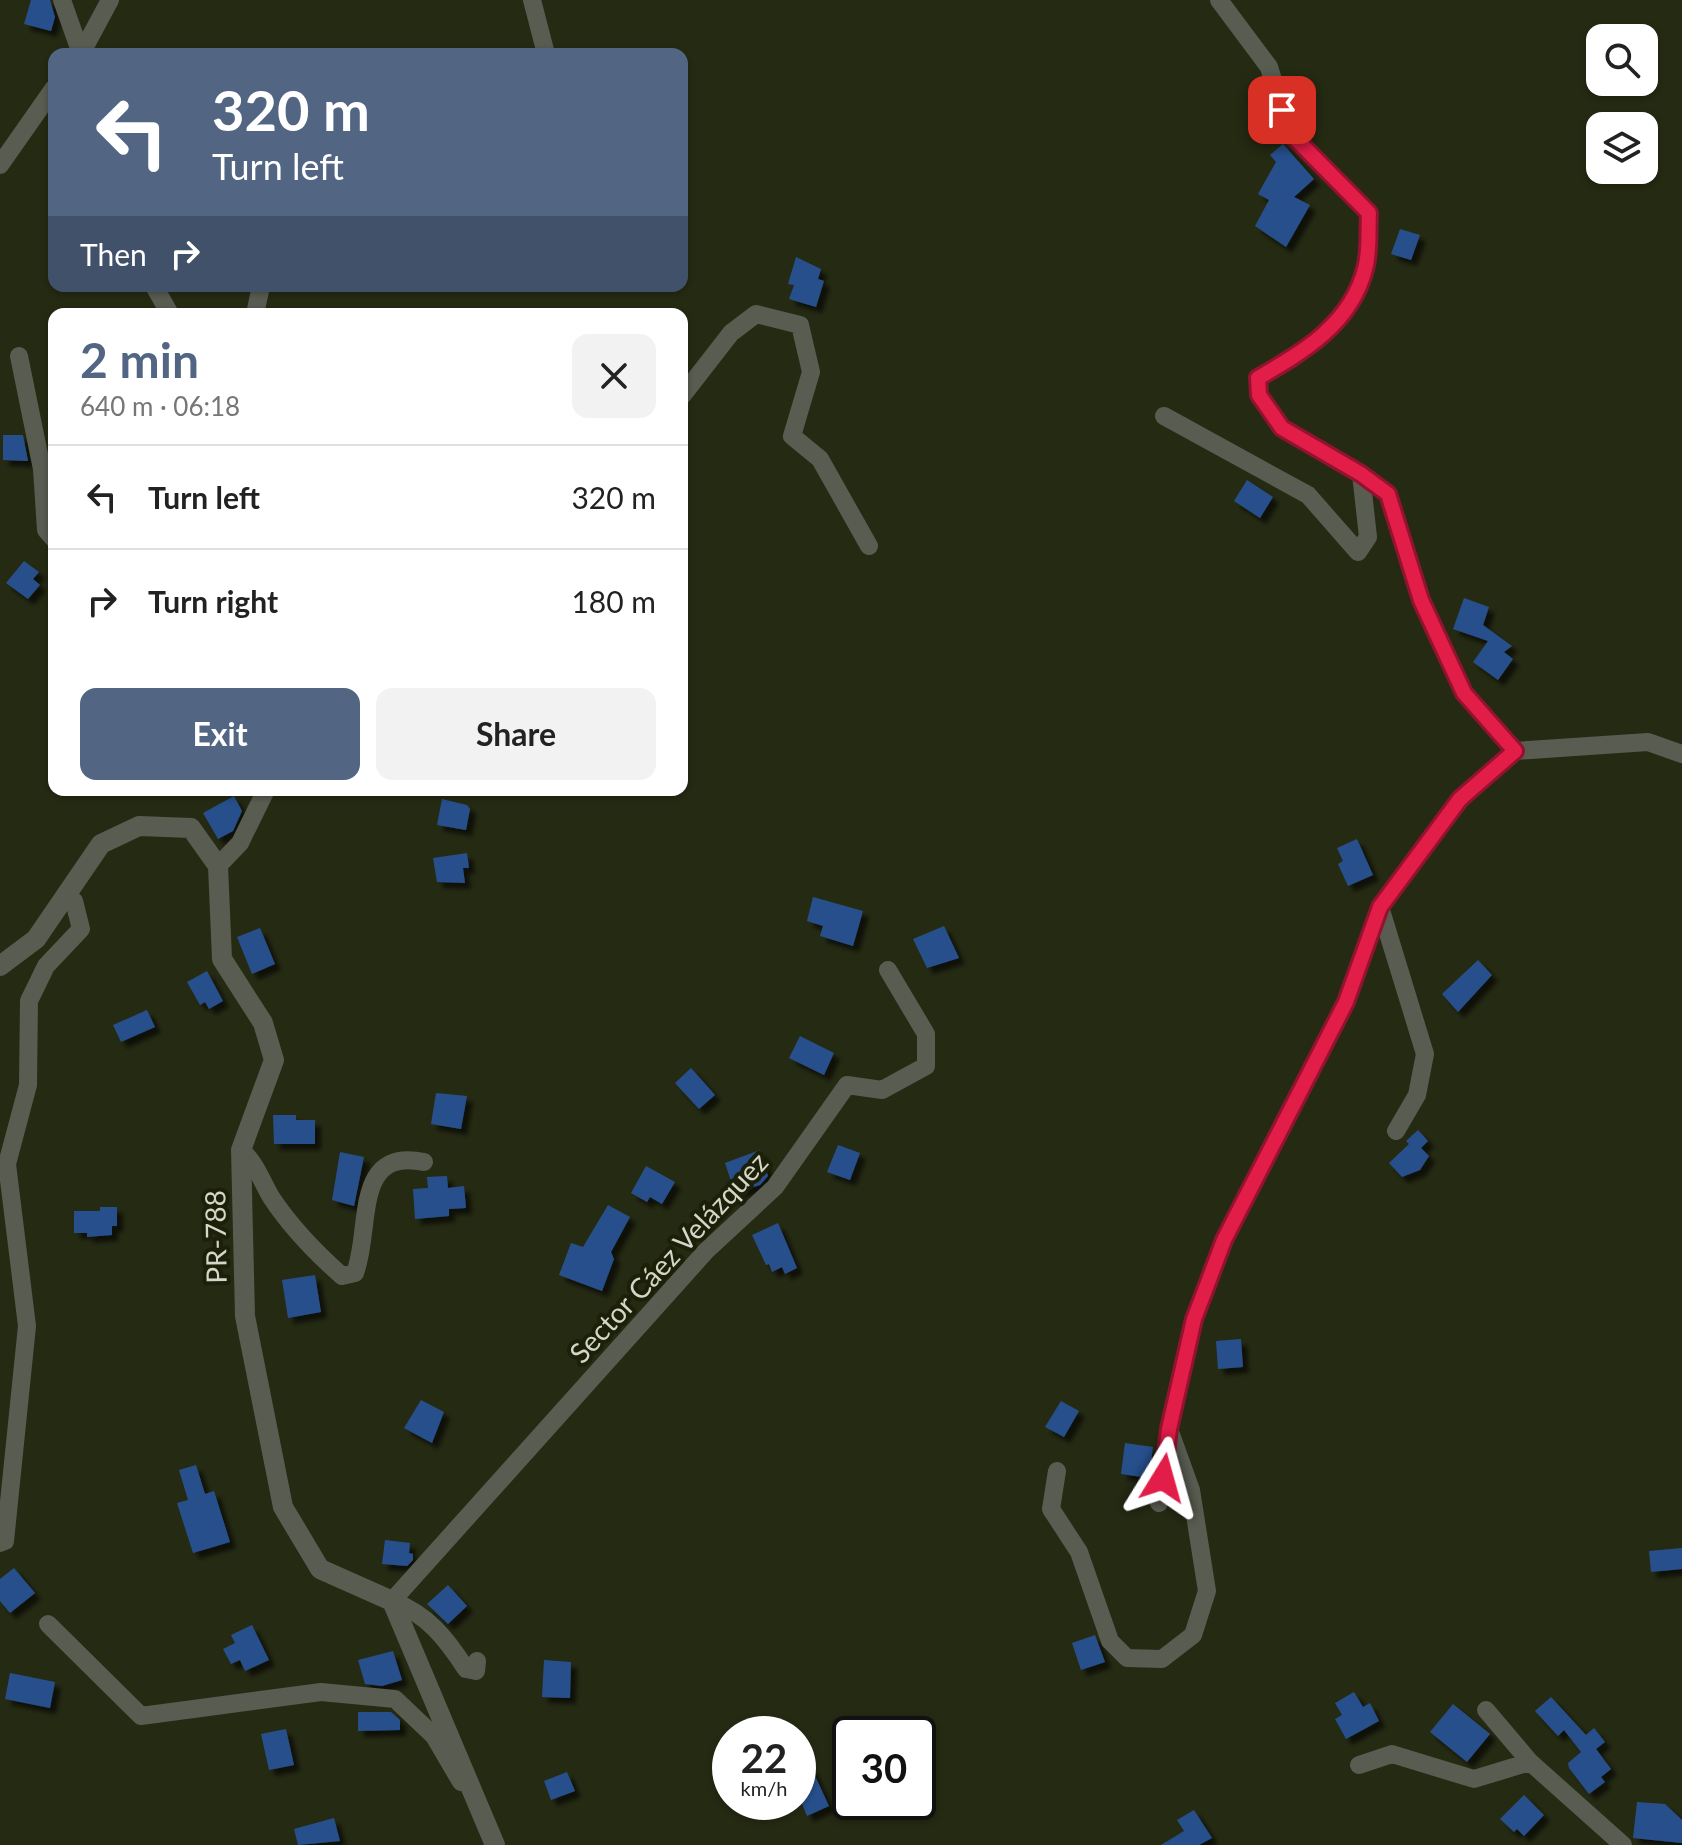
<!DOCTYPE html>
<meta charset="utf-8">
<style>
body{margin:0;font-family:Lato,sans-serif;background:#f2f2f2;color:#222;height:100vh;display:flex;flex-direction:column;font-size:30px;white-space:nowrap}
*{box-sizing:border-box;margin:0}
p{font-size:26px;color:#767676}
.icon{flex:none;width:44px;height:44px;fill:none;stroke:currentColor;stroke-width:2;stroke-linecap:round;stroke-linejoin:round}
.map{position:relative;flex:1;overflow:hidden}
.drawer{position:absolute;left:48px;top:308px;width:640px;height:488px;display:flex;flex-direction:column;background:#fff;border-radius:16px;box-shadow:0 2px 6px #0004}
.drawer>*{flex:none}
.guide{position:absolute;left:48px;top:48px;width:640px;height:244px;border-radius:16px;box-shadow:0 2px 6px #0004;background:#526684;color:#fff;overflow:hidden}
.tools{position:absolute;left:1586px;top:24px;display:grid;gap:16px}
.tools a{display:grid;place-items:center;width:72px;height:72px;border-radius:16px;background:#fff;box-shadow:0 2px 6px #0004;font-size:40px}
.speed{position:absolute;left:712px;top:1716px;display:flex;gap:16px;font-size:40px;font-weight:700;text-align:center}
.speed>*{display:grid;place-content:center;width:104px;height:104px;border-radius:50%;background:#fff;box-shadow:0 2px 6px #0004;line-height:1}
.speed small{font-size:20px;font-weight:400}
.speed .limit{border:4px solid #111;border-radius:12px;background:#fff;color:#111}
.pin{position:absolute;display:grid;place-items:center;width:68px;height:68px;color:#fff;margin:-34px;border-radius:16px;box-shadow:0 4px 12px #0006}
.me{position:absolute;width:88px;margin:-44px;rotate:8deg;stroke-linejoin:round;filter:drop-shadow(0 0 6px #0008)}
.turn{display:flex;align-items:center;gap:28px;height:168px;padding:0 32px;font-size:36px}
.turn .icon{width:104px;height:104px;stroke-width:2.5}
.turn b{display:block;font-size:56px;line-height:68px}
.then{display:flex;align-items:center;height:76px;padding:0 32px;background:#0003;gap:16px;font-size:30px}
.round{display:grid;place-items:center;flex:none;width:84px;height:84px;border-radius:16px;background:#f2f2f2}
.headline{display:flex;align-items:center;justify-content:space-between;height:136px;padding:0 32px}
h1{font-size:48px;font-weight:700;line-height:60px;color:#526684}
.cta{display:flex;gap:16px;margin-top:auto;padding:16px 32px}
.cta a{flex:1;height:92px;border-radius:16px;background:#526684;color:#fff;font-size:32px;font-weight:700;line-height:92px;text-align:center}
.cta a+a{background:#f2f2f2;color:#222}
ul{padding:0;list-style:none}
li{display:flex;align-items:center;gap:24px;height:104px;padding:0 32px;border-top:2px solid #e0e0e0}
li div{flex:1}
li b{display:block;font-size:30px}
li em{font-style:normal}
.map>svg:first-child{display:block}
.building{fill:#28508c;filter:url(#shadow)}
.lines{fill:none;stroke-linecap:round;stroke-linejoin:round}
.minor{stroke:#595c51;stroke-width:18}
.tertiary{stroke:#595c51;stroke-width:20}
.route-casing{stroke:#92132f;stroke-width:20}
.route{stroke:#e11d48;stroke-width:14}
.labels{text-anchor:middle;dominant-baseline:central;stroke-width:8;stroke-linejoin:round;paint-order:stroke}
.street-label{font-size:28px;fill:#d3d6c8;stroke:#1c2009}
</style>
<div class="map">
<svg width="1682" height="1845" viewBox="0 0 1682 1845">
<defs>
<filter id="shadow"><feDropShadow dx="6" dy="6" stdDeviation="2" flood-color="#0009"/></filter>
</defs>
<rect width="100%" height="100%" fill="#252a13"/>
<path class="building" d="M31,0H50L55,17L51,31L24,24Z
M1283,144L1314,179L1294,197L1310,205L1286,247L1255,226L1269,200L1258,194L1276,162L1270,155Z
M1400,229L1420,235L1411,260L1391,254Z
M796,257L821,269L818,279L824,281L816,307L789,299L794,285L788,284Z
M3,435H23L28,461L3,460Z
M1247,480L1273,497L1260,518L1234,501Z
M24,561L39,572L33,579L40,585L28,599L6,583Z
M1464,598L1489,607L1483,625L1512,646L1504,652L1513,659L1498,680L1473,662L1488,641L1453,629Z
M234,796L242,811L233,831L218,839L203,813Z
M442,799L467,805L470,809L466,830L437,825Z
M1357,839L1373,875L1348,886L1338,864L1343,861L1337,848Z
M467,853L469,868H463L465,883L437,882L433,858Z
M813,897L863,911L853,946L820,936L823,926L807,921Z
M944,926L959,958L927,968L913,939Z
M260,928L275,964L252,974L237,937Z
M1478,960L1492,975L1458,1012L1442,994Z
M207,971L223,1001L209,1009L205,1002L200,1005L187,982Z
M147,1010L155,1027L121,1042L113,1025Z
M800,1036L834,1053L824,1075L789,1058Z
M691,1068L715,1095L699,1109L675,1083Z
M436,1093L467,1096L461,1129L431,1124Z
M273,1115H296V1120H315V1144H274Z
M1418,1130L1428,1141L1421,1148L1429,1156L1420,1170L1402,1177L1389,1163L1409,1144L1406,1141Z
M838,1145L860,1153L850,1180L827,1172Z
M760,1150L768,1176L760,1185L735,1193L725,1163Z
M340,1152L364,1157L354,1206L332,1200Z
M646,1166L675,1182L662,1204L650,1197L647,1202L631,1193Z
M447,1176L448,1188L464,1186L466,1208L449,1209V1216L415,1219L413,1189L428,1188L427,1177Z
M608,1205L630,1217L611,1252L614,1259L602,1291L559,1275L571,1243L583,1247Z
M100,1207H117V1226H112V1235L87,1237V1233H74V1211H100Z
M778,1223L797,1268L785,1274L782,1267L772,1272L769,1264L766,1265L752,1235Z
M315,1275L321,1312L288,1318L282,1280Z
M1241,1339L1243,1367L1218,1369L1216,1341Z
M421,1400L444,1412L432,1443L404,1428Z
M1061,1401L1079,1411L1064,1437L1045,1427Z
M1125,1443L1153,1447L1149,1478L1121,1474Z
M196,1465L205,1494L214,1491L230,1542L193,1553L177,1503L188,1500L179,1470Z
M385,1540L410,1543L409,1553L413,1554V1560L407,1566L382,1564Z
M1682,1548V1569L1651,1572L1649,1551Z
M14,1568L35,1593L10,1613L0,1601V1579Z
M448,1585L467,1606L448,1624L427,1604Z
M252,1625L269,1660L245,1671L240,1660L231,1664L223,1649L235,1643L231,1635Z
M1095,1635L1105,1662L1081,1670L1072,1643Z
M393,1651L402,1680L382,1686L365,1684L358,1660Z
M544,1660L571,1662L570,1698L542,1697Z
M10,1673L55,1682L50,1708L5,1699Z
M1354,1692L1363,1707L1370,1703L1379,1721L1346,1739L1335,1719L1342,1715L1335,1703Z
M1551,1697L1586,1735L1594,1728L1605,1742L1596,1749L1611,1769L1601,1777L1605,1782L1589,1794L1569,1768L1568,1763L1581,1752L1564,1730L1558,1736L1535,1711Z
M1453,1704L1490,1734L1467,1762L1430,1732Z
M358,1712H391L400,1720V1730L358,1731Z
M286,1729L294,1765L269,1770L261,1734Z
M811,1767L829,1806L807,1816L798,1794V1772Z
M567,1772L575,1791L551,1800L544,1781Z
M1524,1795L1544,1815L1524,1836L1517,1829L1514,1832L1500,1819Z
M1637,1802L1665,1804L1682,1820V1843L1633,1838Z
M1194,1810L1212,1838L1199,1845H1161L1184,1831L1177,1820Z
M334,1818L340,1841L298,1845L294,1829Z"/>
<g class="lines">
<path class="minor" d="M62,0L80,51L78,54
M532,0L546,54
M1219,0L1269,67L1289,132L1369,213C1368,230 1370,252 1365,269C1351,323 1303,352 1258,378L1259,395L1282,428L1361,474L1388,494L1421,600L1464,693L1515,751L1648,742L1682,754
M81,54L110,0
M0,165L54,88
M154,286L170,314
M255,314L261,286
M19,356L42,469L46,530L54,539
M682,396L731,333L756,314L800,325L811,372L792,436L820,459L869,546
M1164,416L1308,495L1358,552L1368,537L1361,474
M218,866L240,843L266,790
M1380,907L1425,1054L1417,1095L1396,1131
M241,1150C256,1163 261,1180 271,1197C290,1226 316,1253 342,1276L355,1273C372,1229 352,1147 424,1162
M1057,1471L1051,1509L1079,1552L1110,1641L1127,1658L1162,1659L1193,1635L1207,1591L1191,1490L1169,1429L1194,1319L1224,1240L1346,1002L1380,907L1460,799L1515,751
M1159,1503L1169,1435
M0,1543L5,1541L27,1326L7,1164L28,1085L29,1001L46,966L81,929L74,901L68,897
M48,1624L141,1716L321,1692L395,1699L434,1736L461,1782
M477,1661L476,1671L466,1669C446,1638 427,1614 392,1601L706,1251L775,1187L847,1085L882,1090L926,1066V1034L888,970
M1486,1710L1530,1762L1623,1845
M1359,1765L1392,1754L1474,1779L1530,1762"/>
<path class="tertiary" d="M0,966L36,939L101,844L139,826L191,828L218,866L222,959L263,1023L274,1060L241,1150L245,1316L283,1507L320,1569L392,1601L495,1845"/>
</g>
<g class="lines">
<g class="route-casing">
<path id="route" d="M1163,1478L1169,1429L1194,1319L1204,1293L1224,1240L1346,1002L1380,907L1460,799L1515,751L1464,693L1421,600L1388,494L1361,474L1282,428L1259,395L1258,378C1303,352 1351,324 1365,269C1370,252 1368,230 1369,213L1289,132L1282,110"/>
</g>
<use href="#route" class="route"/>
</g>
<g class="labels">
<g class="street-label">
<text transform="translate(215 1237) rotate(-91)">PR-788</text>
<text transform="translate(668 1257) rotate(-47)">Sector Cáez Velázquez</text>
</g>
</g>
</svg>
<div class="tools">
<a><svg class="icon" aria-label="search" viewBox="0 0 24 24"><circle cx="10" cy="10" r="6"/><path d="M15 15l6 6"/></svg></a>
<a><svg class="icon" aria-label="layers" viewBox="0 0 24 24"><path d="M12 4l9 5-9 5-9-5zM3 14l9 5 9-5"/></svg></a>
</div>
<div class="speed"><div>22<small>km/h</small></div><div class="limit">30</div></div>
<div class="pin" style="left:1282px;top:110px;background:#d93025"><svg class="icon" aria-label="arrive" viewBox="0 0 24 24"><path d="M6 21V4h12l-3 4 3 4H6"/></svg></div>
<svg class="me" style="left:1163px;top:1478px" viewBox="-20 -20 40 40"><path d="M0-17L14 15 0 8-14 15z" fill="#e11d48" stroke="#fff" stroke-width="4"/></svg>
<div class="guide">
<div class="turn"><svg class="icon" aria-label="left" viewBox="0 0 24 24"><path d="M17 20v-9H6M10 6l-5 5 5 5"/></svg><div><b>320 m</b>Turn left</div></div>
<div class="then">Then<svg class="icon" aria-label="right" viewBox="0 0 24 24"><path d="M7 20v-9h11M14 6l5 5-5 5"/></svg></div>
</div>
<section class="drawer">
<div class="headline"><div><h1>2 min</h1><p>640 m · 06:18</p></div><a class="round"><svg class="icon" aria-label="close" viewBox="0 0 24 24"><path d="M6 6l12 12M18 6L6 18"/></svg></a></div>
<ul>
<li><svg class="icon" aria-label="left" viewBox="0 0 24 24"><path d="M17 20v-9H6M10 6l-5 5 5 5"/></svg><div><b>Turn left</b></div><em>320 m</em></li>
<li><svg class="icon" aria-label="right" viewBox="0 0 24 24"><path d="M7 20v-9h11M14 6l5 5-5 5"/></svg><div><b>Turn right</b></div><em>180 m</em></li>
</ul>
<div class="cta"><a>Exit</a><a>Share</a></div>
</section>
</div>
